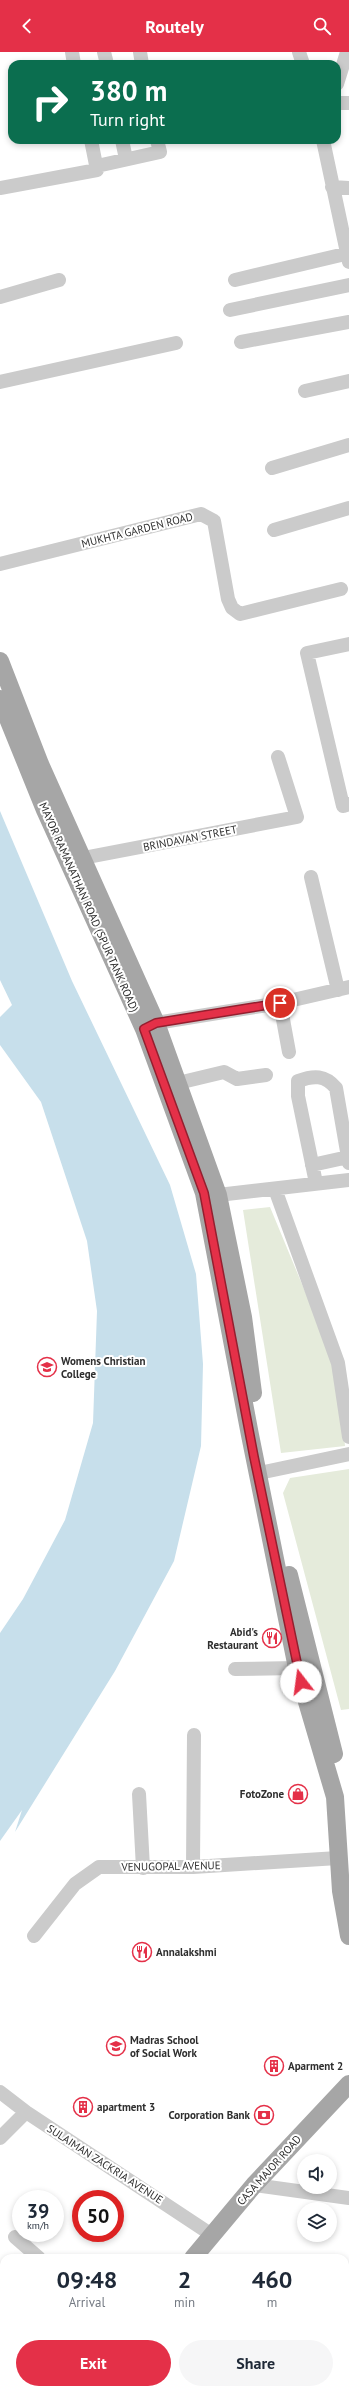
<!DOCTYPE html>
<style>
body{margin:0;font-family:"PT Sans",sans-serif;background:#f6f6f7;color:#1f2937;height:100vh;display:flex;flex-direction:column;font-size:15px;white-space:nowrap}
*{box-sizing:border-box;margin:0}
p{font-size:13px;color:#747a83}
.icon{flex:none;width:22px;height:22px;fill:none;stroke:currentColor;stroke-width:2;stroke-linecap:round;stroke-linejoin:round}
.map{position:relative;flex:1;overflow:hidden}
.details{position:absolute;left:0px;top:2202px;width:349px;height:140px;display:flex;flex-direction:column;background:#fff;border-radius:12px 12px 0 0;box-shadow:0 2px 6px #0003}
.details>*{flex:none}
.hud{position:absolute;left:8px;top:8px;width:333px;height:84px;border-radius:12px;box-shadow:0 2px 6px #0003;background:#0b6e4f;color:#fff;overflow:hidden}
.controls{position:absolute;left:297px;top:2102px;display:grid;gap:8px}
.controls a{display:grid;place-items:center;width:40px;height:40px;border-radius:50%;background:#fff;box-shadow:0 2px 6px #0003;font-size:20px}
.speed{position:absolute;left:12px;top:2138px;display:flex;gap:8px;font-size:20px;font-weight:700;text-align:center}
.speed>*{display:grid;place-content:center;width:52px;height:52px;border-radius:50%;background:#fff;box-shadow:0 2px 6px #0003;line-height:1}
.speed small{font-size:10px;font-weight:400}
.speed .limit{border:6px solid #d22;background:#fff;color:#111}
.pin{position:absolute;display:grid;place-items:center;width:34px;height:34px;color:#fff;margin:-17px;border:2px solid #fff;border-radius:50%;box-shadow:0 1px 4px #0007}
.me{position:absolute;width:44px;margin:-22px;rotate:345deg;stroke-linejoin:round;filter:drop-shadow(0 0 3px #0008)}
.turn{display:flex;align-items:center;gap:14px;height:84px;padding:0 16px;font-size:18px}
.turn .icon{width:52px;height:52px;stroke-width:2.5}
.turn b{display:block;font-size:28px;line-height:34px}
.eta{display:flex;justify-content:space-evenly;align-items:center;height:68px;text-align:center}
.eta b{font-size:24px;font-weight:600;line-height:28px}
.cta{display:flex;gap:8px;margin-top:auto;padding:8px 16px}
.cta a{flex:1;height:46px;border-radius:24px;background:#e43048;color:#fff;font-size:16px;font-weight:600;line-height:46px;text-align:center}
.cta a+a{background:#f6f6f7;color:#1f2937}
header{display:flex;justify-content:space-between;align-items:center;height:52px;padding:0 16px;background:#e43048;color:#fff;font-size:18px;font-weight:600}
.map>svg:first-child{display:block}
.green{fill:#e5ebdb}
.water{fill:#c7dfeb}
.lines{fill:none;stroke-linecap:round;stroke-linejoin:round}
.minor{stroke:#cbcbcb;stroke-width:14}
.major{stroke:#a6a6a6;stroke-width:18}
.route-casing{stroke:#941f2f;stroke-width:10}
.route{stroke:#e43048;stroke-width:7}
.labels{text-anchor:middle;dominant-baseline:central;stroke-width:4;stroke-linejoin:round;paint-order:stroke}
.street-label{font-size:11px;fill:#2e2e2e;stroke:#fff}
.poi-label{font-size:11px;font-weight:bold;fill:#2e2e2e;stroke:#fff;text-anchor:start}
</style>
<header><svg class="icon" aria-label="back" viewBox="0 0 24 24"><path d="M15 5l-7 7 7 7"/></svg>Routely<svg class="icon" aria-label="search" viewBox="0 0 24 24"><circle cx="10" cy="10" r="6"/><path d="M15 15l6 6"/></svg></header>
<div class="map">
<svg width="349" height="2342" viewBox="0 0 349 2342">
<rect width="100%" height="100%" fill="#fff"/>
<path class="green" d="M270,1155L338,1319L345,1394L281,1401L243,1158Z
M349,1417V1657L341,1658L283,1441L290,1426Z"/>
<path class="water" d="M0,759L72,929L170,1133L196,1222L203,1312L201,1394L174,1509L115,1619L15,1780L22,1758L0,1789V1581L23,1547L65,1468L93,1371L97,1259L87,1189L41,1050L0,993V965L12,953L0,928Z"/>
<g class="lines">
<path class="minor" d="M72,0L74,12
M104,0L107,12
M140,0L142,12
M299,0L303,12
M337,32L347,0
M337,51H349
M122,88L126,107
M323,88L349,210
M97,114L160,100L157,88
M332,135L349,136
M0,136L97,118L91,88
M235,228L349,201
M0,245L59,228
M230,258L349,233
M241,290L349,270
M0,330L176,291
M305,339L349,329
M272,416L349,393
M274,478L349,456
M0,512L201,462L214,469L228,547L232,556L240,562L341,537
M349,592L307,601L343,754L349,752
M83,806L297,765L278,705
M311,825L338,938
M280,951L289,1000
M148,975L156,971L280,951L349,935
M178,1031L224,1020L237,1027L266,1023
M312,1113L348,1105
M316,1131L298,1044V1029C314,1023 325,1023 336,1036L349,1111
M275,1137L338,1311L349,1385
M209,1142L218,1143L349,1128
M264,1420L349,1402
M235,1617L297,1616
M139,1742L143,1816
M193,1815L194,1683
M34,1884L75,1832L99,1815H193L338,1806
M0,2040L26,2060L212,2183
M0,2086L26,2060
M254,2133L349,2146
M15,2185L39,2206
M345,2331H349
M88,2342L92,2338"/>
<path class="major" d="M0,609L40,712L156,971L218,1143L243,1265L253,1341
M0,647L45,758L144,977L204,1141L250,1383L297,1616L335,1745L341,1839L349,1884
M289,1523L334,1702
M193,2206L254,2133L349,2032
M187,2338L191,2342
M64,2342L69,2338"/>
</g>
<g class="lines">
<g class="route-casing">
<path id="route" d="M280,951L156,971L144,977L204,1141L254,1405L301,1630"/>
</g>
<use href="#route" class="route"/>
</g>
<defs>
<g id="university-ring" transform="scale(1)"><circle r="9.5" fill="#fff" stroke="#e43048" stroke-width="1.5"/><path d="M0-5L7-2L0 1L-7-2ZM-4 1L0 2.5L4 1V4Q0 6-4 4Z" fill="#e43048"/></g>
<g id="restaurant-ring" transform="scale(1)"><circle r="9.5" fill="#fff" stroke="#e43048" stroke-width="1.5"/><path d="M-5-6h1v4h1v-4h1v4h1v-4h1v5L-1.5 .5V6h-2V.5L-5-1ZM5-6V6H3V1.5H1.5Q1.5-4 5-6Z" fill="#e43048"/></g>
<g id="shop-ring" transform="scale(1)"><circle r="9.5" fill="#fff" stroke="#e43048" stroke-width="1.5"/><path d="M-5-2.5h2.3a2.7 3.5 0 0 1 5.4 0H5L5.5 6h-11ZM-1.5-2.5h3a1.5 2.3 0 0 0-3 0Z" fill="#e43048"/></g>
<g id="building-ring" transform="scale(1)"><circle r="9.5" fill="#fff" stroke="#e43048" stroke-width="1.5"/><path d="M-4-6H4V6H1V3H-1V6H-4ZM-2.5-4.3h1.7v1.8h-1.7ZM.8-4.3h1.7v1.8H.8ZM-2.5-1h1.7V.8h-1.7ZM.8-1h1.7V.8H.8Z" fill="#e43048"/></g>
<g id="bank-ring" transform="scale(1)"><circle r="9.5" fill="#fff" stroke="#e43048" stroke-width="1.5"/><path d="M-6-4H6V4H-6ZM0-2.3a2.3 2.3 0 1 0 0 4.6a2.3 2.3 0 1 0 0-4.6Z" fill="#e43048"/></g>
</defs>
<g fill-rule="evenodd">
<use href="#university-ring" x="47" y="1315"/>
<use href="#restaurant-ring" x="272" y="1586"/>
<use href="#shop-ring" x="298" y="1742"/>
<use href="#restaurant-ring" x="142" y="1900"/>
<use href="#university-ring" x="116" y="1994"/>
<use href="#building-ring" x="274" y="2014"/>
<use href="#building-ring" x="83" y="2055"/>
<use href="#bank-ring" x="264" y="2063"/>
</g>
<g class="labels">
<g class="street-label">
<text transform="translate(137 478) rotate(-14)">MUKHTA GARDEN ROAD</text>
<text transform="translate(190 786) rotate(-11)">BRINDAVAN STREET</text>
<text transform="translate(89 855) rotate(66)">MAYOR RAMANATHAN ROAD (SPUR TANK ROAD)</text>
<text transform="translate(171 1814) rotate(-1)">VENUGOPAL AVENUE</text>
<text transform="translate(105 2112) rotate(33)">SULAIMAN ZACKRIA AVENUE</text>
<text transform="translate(269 2118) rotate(-48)">CASA MAJOR ROAD</text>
</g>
<g class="poi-label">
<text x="61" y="1309">Womens Christian<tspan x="61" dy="13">College</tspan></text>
<text x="258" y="1580" text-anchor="end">Abid's<tspan x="258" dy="13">Restaurant</tspan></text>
<text x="284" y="1742" text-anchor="end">FotoZone</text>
<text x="156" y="1900">Annalakshmi</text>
<text x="130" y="1988">Madras School<tspan x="130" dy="13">of Social Work</tspan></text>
<text x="288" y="2014">Aparment 2</text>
<text x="97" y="2055">apartment 3</text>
<text x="250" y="2063" text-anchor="end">Corporation Bank</text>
</g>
</g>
</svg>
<div class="controls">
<a><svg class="icon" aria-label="sound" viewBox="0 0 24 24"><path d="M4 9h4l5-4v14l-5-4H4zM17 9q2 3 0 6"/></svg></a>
<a><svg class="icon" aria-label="layers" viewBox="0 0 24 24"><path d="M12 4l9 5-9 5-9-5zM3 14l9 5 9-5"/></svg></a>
</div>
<div class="speed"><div>39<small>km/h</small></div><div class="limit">50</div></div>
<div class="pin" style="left:280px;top:951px;background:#d93025"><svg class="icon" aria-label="arrive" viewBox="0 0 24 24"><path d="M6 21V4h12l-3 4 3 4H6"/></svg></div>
<svg class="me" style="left:301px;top:1630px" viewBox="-20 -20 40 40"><circle r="19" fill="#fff"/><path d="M0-13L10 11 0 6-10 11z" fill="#e43048"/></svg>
<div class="hud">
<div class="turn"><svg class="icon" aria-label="right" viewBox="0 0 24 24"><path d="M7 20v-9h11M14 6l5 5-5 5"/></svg><div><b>380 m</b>Turn right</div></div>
</div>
<section class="details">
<div class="eta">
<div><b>09:48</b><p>Arrival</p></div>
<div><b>2</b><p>min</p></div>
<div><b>460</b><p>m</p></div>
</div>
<div class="cta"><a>Exit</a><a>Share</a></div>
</section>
</div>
